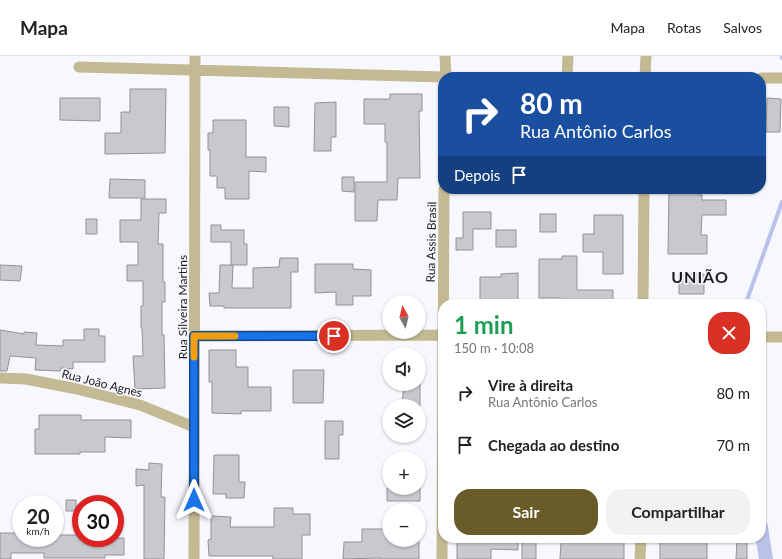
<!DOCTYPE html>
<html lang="pt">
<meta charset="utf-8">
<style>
body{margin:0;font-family:Lato,sans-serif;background:#f2f2f2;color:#222;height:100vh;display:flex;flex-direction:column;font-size:15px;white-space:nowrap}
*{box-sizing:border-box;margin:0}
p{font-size:13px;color:#767676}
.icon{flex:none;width:22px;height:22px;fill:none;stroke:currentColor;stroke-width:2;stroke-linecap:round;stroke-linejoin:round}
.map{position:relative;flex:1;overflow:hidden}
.side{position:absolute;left:438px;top:243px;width:328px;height:244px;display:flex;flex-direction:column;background:#fff;border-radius:16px;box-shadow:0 1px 3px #0004}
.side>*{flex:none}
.banner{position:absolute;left:438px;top:16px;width:328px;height:122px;border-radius:16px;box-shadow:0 1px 3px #0004;background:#1a4fa0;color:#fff;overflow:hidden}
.needle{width:26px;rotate:352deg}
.fabs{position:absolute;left:382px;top:239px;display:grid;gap:8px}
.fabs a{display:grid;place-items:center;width:44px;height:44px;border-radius:50%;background:#fff;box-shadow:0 1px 3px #0004;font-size:20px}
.speed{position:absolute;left:12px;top:439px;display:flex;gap:8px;font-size:20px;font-weight:700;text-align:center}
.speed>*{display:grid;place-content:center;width:52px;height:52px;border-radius:50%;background:#fff;box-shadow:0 1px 3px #0004;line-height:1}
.speed small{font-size:10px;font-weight:400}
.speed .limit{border:6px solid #d22;background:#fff;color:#111}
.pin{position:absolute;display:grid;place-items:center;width:34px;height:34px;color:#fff;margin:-17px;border:2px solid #fff;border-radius:50%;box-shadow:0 1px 4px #0007}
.me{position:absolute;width:44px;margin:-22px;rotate:0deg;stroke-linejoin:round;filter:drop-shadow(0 0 3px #0008)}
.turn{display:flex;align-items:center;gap:14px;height:84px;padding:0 16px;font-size:18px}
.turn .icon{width:52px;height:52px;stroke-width:2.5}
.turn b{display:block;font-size:28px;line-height:34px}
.then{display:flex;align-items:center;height:38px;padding:0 16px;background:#0003;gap:8px;font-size:15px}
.round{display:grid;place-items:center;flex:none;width:42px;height:42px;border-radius:16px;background:#f2f2f2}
.overview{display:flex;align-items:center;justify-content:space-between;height:68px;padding:0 16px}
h1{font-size:24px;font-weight:700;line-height:30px;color:#1e9e55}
.cta{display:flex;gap:8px;margin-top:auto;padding:8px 16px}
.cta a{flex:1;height:46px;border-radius:16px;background:#695c29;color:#fff;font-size:16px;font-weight:700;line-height:46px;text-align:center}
.cta a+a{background:#f2f2f2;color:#222}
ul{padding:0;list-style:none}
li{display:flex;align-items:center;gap:12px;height:52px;padding:0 16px}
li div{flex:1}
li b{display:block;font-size:15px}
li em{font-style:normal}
header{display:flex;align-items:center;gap:24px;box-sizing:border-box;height:56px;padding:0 20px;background:#fff;border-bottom:1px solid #e0e0e0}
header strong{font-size:19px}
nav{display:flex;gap:22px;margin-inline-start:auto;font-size:14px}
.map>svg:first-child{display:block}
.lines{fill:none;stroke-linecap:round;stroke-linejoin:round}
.stream{stroke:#bac2e9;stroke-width:4}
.canal{stroke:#bac2e9;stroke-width:14}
.building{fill:#c7c9cf;stroke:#929399}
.minor{stroke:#c3b993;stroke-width:11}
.route-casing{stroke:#114b97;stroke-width:10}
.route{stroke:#1a73e8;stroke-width:7}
.slow{stroke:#f59e0b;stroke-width:7}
.labels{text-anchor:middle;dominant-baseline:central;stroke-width:3;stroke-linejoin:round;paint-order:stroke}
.street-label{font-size:12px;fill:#1e1e20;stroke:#f6f8fe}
.district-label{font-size:16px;font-weight:bold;letter-spacing:1px;fill:#1e1e20;stroke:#f6f8fe}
</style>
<header>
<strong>Mapa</strong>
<nav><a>Mapa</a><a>Rotas</a><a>Salvos</a></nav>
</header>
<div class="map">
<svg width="782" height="503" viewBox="0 0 782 503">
<rect width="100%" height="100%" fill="#f6f8fe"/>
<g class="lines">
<path class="stream" d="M782,0V2
M747,248V244L782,146"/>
<path class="canal" d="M761,471L766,503"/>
</g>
<path class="building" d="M130,33H166L165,97L105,98V77H121V56H130Z
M390,38H422V55H419L420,122H398L397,144H378L377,165H355V126H387V86H385V68H364V43H390Z
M60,42H100V65L60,64Z
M767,42L781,43L780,76H766Z
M336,46V81H331V95H314L315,47Z
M274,51H289V71L274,70Z
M213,64H246V101H266V116L249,115V143H225V132H217V120H210V94H208V77H213Z
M342,121H354V136L342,135Z
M110,123L145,124V142H109Z
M669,133H698V139H702V144H726V159H702L701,179H707V198H668Z
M141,143H166V157H159L158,188H163V226H165V246H162V279H164L165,332L135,333L133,300H143L142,272H141V250H143V225H127V209H138V186H120V164H141Z
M463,156H491V173H473V194H456V182H463Z
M540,158H556V176H540Z
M594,159H623V218H603V196H583V178H594Z
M86,163H97V178H86Z
M211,169H221V174H244V188H247V209H231V186H211Z
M496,174H516V191H496Z
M562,200H577V234H613V248H560V242H539V203H562Z
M280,202H298V216H291V252H224V250H210L209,237H219L220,209H233L232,232H253V212L279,211Z
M315,208H353V213L371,214V240H353V249H336V236L315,237Z
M0,209L22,210L20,225L0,224Z
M518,217V248H480V221H501V218Z
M679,218H704V238H679Z
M84,273H99V280H105V306H73V313L61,312L60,315L35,314L36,302L10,300L7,315H0V274L24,278V276L37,277L36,289L63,290V284H84Z
M209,294H236V311H248V331H271V355H241V358L212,357V326H209Z
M293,314H324L323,347H293Z
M404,328H420V350H402Z
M39,359H81V364H131V382L105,381V396H80V398H35V373H39Z
M325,365H343V379H339V403H325Z
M214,399H239V426H245L244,442H226V438H213Z
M149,407L162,408L161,441H165L164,503H144V429L136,430V413L149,414Z
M387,432H420V445H387Z
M66,444H76V455H66Z
M274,452H293V458H310V479H302V503H273V500H209L208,484L211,483V460L231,461L230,471H274Z
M362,473H389V484H419V503H380V502L343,503L344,486H362Z
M0,477H21V482H55V479H81V482H124V499H105V502H44V497H11V503H0Z
M457,482H518V494L491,493V503H457Z
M660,482H707V503H660Z
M737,482H747V503H736Z
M561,485L624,486V503H560Z
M522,486H536V503H522Z"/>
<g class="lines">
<path class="minor" d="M445,0L446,21
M79,11L443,21
M567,21L568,0
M645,21L646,0
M761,22H782
M643,248L644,133
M194,280L443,279
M761,281H782
M0,322L26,323L77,333L140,349L194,371
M194,503L195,0
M442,503L444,133
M640,503L641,482"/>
</g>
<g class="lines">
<g class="route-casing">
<path id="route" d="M194,444V280H334"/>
</g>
<use href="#route" class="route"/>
<path class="slow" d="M194,301V280H235"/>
</g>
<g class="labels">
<g class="street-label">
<text transform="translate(431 186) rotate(-89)">Rua Assis Brasil</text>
<text transform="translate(182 251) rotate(-90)">Rua Silveira Martins</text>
<text transform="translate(102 327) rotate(14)">Rua João Agnes</text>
</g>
<g class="district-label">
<text x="700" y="220">UNIÃO</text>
</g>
</g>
</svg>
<div class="fabs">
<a><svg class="needle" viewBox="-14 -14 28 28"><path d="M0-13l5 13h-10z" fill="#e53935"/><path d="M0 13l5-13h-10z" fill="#767676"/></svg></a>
<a><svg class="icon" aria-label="sound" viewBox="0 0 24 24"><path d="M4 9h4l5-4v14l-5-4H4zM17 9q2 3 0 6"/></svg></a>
<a><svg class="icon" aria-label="layers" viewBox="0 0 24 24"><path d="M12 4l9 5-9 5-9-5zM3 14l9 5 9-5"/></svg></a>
<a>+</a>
<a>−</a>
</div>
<div class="speed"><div>20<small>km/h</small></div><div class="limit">30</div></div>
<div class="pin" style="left:334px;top:280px;background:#d93025"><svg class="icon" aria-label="arrive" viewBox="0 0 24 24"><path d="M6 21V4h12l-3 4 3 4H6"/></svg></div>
<svg class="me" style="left:194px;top:444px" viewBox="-20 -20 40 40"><path d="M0-17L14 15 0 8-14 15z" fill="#1a73e8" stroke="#fff" stroke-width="4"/></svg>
<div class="banner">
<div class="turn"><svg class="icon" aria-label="right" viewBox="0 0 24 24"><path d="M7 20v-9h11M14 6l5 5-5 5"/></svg><div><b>80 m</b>Rua Antônio Carlos</div></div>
<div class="then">Depois<svg class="icon" aria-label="arrive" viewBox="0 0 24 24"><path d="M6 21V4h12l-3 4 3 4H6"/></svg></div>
</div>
<section class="side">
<div class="overview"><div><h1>1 min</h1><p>150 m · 10:08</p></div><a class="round" style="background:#d93025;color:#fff"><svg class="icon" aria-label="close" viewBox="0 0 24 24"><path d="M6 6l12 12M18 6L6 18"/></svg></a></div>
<ul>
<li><svg class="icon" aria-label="right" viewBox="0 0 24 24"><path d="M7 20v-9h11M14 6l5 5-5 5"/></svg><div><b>Vire à direita</b><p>Rua Antônio Carlos</p></div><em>80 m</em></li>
<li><svg class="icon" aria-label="arrive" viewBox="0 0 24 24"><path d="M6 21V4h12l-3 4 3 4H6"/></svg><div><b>Chegada ao destino</b></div><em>70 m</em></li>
</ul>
<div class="cta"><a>Sair</a><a>Compartilhar</a></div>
</section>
</div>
